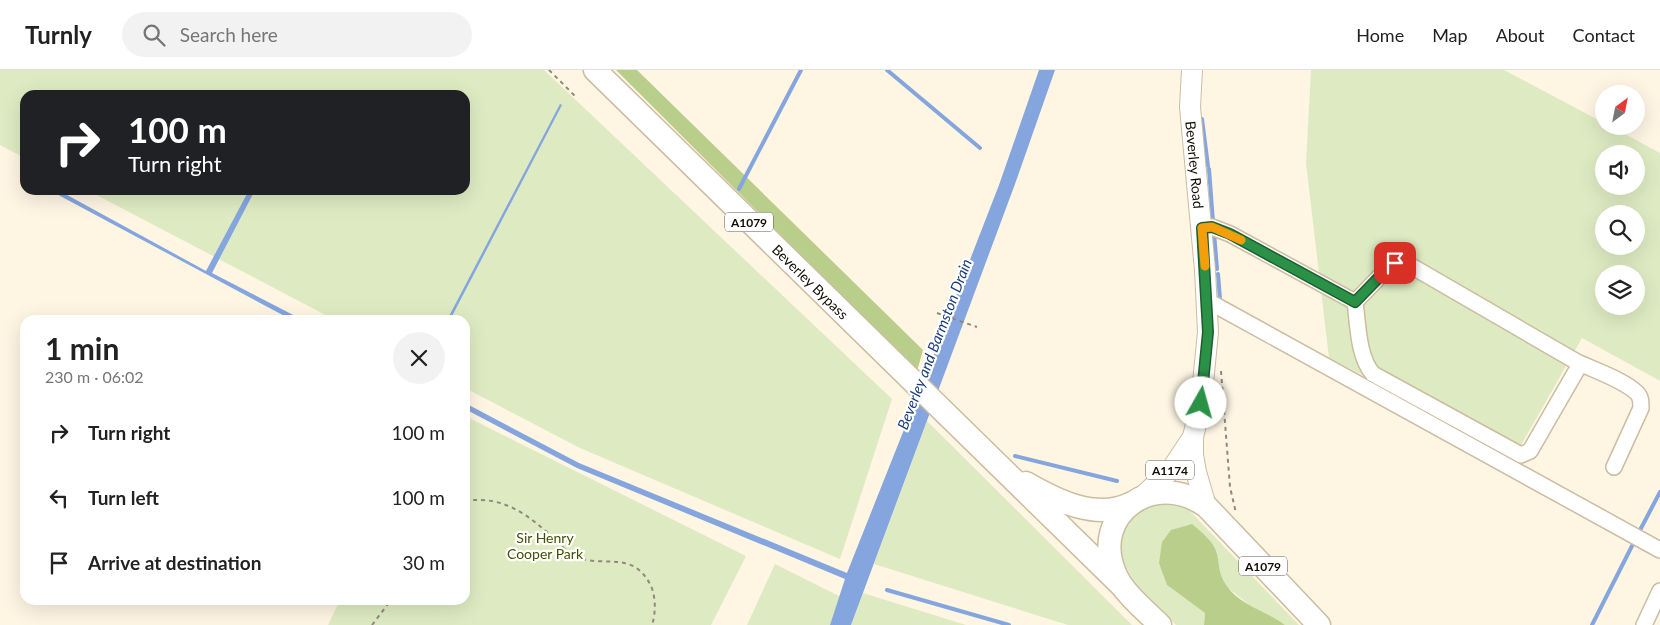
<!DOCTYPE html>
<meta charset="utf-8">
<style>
body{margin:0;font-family:Lato,sans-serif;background:#f2f2f2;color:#222;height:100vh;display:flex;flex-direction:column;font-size:19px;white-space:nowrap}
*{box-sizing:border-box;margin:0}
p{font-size:16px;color:#767676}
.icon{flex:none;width:28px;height:28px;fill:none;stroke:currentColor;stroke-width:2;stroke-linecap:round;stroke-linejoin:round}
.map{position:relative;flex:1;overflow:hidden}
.side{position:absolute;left:20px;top:245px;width:450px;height:290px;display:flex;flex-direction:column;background:#fff;border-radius:15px;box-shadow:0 5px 20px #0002}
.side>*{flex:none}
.hud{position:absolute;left:20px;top:20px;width:450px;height:105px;border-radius:15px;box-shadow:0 5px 20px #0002;background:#202124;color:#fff;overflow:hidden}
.needle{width:32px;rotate:32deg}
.fabs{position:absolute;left:1595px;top:15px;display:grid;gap:10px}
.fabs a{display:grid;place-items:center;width:50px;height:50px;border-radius:50%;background:#fff;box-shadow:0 5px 20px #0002;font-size:25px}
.pin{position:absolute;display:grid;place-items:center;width:42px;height:42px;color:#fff;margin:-21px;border-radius:10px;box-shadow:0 2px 8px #0006}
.me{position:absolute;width:55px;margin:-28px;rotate:7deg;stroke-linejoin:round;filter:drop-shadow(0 0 4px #0008)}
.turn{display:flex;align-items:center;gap:18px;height:105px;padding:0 25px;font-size:22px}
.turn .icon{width:65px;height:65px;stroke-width:2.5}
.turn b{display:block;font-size:35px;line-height:42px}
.round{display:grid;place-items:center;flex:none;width:52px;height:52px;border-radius:26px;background:#f2f2f2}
.headline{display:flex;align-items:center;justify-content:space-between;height:85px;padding:0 25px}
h1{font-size:30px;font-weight:700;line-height:38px}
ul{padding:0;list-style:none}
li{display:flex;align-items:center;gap:15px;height:65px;padding:0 25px}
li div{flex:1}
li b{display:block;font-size:19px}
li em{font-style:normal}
header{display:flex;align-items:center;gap:30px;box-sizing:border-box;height:70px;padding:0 25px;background:#fff;border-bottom:1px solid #e0e0e0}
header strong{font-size:24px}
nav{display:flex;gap:28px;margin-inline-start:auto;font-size:18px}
.search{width:350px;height:45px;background:#f2f2f2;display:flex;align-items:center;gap:12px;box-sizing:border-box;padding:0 18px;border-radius:28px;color:#767676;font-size:19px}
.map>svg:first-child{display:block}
.green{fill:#deebc2;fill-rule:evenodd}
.forest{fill:#bace8b}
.water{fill:#85a5de}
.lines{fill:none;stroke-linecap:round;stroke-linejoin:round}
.stream{stroke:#85a5de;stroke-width:4}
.minor-casing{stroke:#ccbda0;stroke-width:18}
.major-casing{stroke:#ccbda0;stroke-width:22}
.highway-casing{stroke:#ccbda0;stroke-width:25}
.path{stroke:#90897b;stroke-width:2;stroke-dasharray:4 4;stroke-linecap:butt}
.minor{stroke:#fff;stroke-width:15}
.major{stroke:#fff;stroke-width:20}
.highway{stroke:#fff;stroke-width:22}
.route-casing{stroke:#1c5e2e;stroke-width:12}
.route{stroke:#2b9147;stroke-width:9}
.slow{stroke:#f59e0b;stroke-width:9}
.labels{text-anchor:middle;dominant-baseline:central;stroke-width:4.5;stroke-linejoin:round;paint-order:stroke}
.shield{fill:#fff;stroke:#59564f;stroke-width:1}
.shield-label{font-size:12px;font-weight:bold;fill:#120d04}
.street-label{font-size:14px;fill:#120d04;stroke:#fff}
.park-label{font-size:14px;fill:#415001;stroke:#fff}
.water-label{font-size:15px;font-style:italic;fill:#183b7e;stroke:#fff}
</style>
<header>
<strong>Turnly</strong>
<div class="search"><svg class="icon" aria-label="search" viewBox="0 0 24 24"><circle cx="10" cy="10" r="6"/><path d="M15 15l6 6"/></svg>Search here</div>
<nav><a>Home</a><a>Map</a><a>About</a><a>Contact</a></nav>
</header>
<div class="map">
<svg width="1660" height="555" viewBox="0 0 1660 555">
<rect width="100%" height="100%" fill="#fef5e3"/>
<path class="green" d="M0,0H544L892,329L840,489L580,378L465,318V250H335L87,120H465V25H25V88L0,75Z
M1311,0H1504L1604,53V56H1610L1660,83V311L1582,268L1516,384L1329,288L1306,93ZM1604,84H1636V116H1604ZM1604,144H1636V176H1604ZM1604,204H1636V236H1604Z
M465,346L746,486L711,555H328L340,530H465Z
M927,351L1132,555H1068L874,494Z
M1162,431L1187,438L1299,555H1285L1251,536L1228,518L1217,500V482L1167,515L1205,543L1204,555H1176C1152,530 1106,495 1126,456C1134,440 1145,435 1162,431Z
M775,494L841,527L830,555H747Z
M863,523L966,555H851Z"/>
<path class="forest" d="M616,0H637L923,280L917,301Z
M1192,454C1201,462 1214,471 1217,484C1220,498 1218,503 1227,516C1239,535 1267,541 1285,555H1204L1205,543L1167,515L1159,493L1162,472L1171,460Z"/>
<path class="water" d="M1039,0H1055L1015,114L851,555H830L845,509L577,398L465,339V333L579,393L847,503L944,259L948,255L947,249L999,115Z
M560,34L562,35L450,250H447Z
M49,120H58L206,201L249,120H255L212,203L303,250H292Z"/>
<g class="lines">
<path class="stream" d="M887,0L980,78
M1202,49L1208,96
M1209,99L1213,152
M739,119L801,0
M1214,162L1217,199
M1218,204L1220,229
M1015,386L1117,411
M1638,464L1660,422
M887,520L1009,555
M1592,555L1635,470"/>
<g class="minor-casing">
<path id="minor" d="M1202,158L1212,157L1230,164L1355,232L1388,198L1395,193L1413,197L1577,292L1579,296L1530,381L1521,385L1373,304C1358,287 1358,254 1355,232
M1206,230L1660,480
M1577,292C1594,300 1624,310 1637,323C1641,327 1641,332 1641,338L1614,397
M1644,555L1660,521"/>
</g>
<g class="major-casing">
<g id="major">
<path id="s1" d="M1192,0L1190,37L1205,200L1208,262L1201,333L1193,367V385L1196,402L1206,436"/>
<path d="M1141,428L1171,400L1193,367"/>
</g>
</g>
<g class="highway-casing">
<g id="highway">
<path id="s2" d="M595,0L1123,517"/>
<path d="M1026,413C1057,431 1096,450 1130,434"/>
<path d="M1160,555C1145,540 1123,523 1115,503C1090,444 1154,399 1206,436L1319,555"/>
</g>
</g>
<path class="path" d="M549,0L576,27
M937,243L977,257
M1221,301L1230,417L1236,443
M465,431C504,425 528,445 556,470C562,475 567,484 576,487C604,498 632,480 650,514C656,525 656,543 652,555
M372,555L388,534L395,530"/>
<use href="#minor" class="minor"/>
<use href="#major" class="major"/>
<use href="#highway" class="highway"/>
</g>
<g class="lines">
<g class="route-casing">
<path id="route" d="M1201,333L1208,262L1202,158L1212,157L1230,164L1355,232L1388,198L1395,193"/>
</g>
<use href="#route" class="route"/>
<path class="slow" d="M1205,196L1202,158L1212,157L1241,170"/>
</g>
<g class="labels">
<g class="shield">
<rect x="725" y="142.5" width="48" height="19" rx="4"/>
<rect x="1146" y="390.5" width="48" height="19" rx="4"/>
<rect x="1239" y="486.5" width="48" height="19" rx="4"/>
</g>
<g class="shield-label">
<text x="749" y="152">A1079</text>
<text x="1170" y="400">A1174</text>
<text x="1263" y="496">A1079</text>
</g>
<g class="street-label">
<text stroke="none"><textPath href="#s1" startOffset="95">Beverley Road</textPath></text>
<text stroke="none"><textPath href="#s2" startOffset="302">Beverley Bypass</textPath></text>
</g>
<g class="park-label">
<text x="545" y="467">Sir Henry<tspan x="545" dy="16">Cooper Park</tspan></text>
</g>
<g class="water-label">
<text transform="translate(934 274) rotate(-69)">Beverley and Barmston Drain</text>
</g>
</g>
</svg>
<div class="fabs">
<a><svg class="needle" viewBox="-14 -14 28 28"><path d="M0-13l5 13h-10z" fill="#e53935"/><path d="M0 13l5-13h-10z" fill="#767676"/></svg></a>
<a><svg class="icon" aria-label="sound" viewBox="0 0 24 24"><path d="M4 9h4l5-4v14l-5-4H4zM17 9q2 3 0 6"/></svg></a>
<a><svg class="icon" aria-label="search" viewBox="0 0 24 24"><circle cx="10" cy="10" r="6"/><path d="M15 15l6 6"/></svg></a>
<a><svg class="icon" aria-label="layers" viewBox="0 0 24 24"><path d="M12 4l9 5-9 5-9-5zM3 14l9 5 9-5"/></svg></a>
</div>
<div class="pin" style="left:1395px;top:193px;background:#d93025"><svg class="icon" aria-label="arrive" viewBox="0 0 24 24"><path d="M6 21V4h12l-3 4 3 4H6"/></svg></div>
<svg class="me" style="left:1201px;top:333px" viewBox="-20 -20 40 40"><circle r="19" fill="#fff"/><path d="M0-13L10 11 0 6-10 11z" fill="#2b9147"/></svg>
<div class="hud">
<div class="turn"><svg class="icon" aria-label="right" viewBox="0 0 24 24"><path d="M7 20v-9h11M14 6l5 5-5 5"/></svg><div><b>100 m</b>Turn right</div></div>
</div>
<section class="side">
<div class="headline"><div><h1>1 min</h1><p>230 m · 06:02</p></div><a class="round"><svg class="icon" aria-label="close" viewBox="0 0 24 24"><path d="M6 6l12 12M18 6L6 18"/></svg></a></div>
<ul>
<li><svg class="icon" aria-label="right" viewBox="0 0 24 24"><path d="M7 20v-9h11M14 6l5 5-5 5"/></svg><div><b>Turn right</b></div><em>100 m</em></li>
<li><svg class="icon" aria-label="left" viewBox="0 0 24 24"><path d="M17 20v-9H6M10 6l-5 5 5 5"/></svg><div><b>Turn left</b></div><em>100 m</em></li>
<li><svg class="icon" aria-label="arrive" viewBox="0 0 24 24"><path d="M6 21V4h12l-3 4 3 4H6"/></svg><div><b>Arrive at destination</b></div><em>30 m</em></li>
</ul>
</section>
</div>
